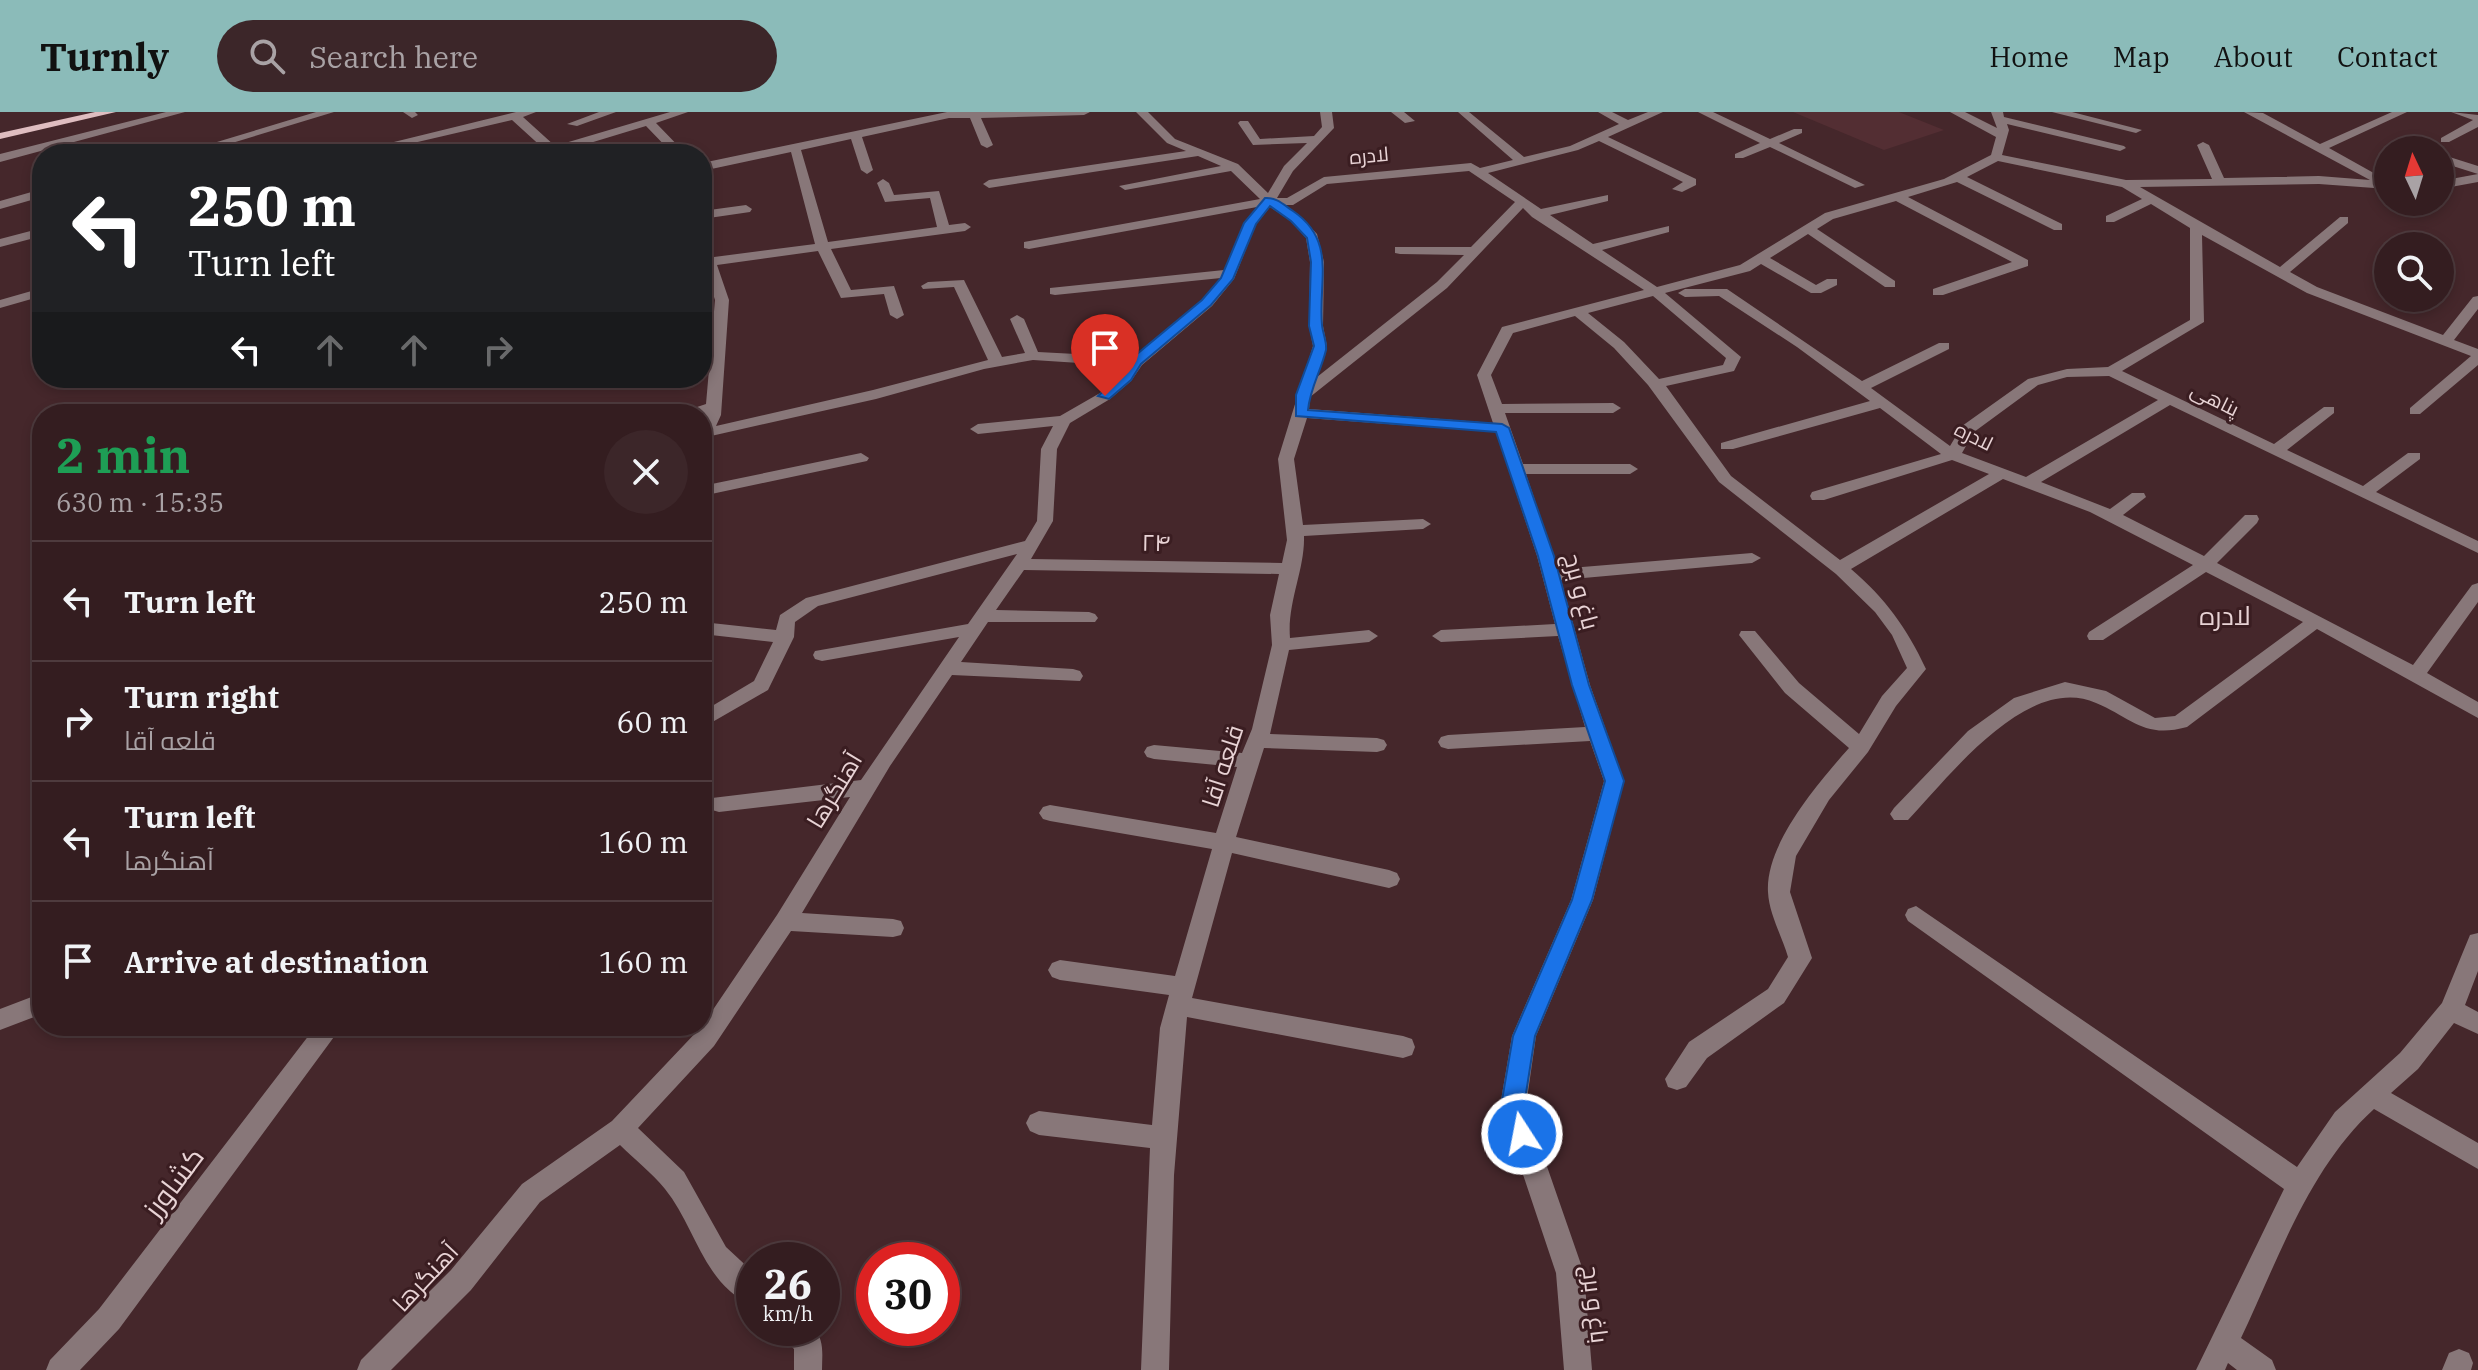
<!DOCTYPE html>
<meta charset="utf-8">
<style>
body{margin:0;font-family:"IBM Plex Serif",Cairo,serif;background:#3c2629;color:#f1f3f6;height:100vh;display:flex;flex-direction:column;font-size:30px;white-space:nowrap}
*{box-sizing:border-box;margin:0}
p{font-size:26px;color:#a9a2a5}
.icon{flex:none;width:44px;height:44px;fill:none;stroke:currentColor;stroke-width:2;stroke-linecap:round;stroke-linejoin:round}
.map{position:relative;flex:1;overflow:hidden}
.drawer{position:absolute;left:32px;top:292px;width:680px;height:632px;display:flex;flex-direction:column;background:#341d20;border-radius:32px;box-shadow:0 4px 12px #0003,0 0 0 2px #4e3b3e}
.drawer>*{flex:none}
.top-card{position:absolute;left:32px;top:32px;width:680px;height:244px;border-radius:32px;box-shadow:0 4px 12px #0003,0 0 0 2px #4e3b3e;background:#202124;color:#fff;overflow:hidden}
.needle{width:52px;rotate:356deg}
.tools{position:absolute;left:2374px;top:24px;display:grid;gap:16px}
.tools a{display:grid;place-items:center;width:80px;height:80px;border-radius:50%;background:#341d20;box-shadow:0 4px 12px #0003,0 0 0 2px #4e3b3e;font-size:40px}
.speed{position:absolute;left:736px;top:1130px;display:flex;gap:16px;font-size:40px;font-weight:700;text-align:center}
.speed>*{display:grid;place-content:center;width:104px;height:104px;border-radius:50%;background:#341d20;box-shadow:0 4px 12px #0003,0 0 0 2px #4e3b3e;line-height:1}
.speed small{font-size:20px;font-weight:400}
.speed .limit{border:12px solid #d22;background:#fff;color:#111}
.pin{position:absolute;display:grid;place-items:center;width:68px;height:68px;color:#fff;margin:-82px -34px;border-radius:50% 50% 50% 0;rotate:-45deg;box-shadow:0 0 8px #0007}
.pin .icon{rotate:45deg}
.me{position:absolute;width:88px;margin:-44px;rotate:349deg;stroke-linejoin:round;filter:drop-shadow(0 0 6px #0008)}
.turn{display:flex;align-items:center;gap:28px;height:168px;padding:0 24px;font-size:36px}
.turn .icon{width:104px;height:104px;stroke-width:2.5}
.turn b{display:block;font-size:56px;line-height:68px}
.lanes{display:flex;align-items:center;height:76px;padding:0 24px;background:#0003;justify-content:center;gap:40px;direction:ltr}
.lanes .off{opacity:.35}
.round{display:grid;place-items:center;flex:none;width:84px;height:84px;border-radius:42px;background:#3c2629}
.headline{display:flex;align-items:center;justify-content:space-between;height:136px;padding:0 24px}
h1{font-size:48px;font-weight:800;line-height:60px;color:#1e9e55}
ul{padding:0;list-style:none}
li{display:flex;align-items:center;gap:24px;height:120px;padding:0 24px;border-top:2px solid #4e3b3e}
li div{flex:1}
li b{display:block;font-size:30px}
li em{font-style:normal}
header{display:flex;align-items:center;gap:48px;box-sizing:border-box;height:112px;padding:0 40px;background:#8bbbb9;color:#111}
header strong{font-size:38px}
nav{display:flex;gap:44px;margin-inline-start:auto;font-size:28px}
.search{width:560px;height:72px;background:#3c2629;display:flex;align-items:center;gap:20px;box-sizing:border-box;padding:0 28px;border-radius:44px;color:#a9a2a5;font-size:30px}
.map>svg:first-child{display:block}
.built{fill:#532e33}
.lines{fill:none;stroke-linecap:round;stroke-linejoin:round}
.minor{fill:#887779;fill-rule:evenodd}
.major{fill:#dfbdc0;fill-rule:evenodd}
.route{fill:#1a73e8;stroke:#114b97;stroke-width:2}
.labels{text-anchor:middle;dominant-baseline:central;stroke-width:6;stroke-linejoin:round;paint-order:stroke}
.far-street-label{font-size:20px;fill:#e8d3d5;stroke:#3a1d21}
.street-label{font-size:24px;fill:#e8d3d5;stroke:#3a1d21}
.neighbourhood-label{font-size:26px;fill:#e8d3d5;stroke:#3a1d21}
.near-street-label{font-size:28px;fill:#e8d3d5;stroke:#3a1d21}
</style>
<header>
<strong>Turnly</strong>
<div class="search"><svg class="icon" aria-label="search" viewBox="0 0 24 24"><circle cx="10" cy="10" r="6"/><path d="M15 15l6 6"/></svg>Search here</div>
<nav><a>Home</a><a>Map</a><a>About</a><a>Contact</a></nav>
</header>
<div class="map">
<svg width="2478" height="1258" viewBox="0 0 2478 1258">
<rect width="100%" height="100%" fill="#45272b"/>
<path class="built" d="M1793,0H1899L1944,18L1884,38Z"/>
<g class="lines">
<path class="minor" d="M166,0H185L0,50V42Z
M316,0H334L196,42H177Z
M403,0H415L418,3L412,6Z
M516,0H536L523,5L555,34L670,0H688L656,11L686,42H673L646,14L557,41L536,42L545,38L512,8L366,42H345Z
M599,0H616L577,14L567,12Z
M947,0H1090L1084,3L981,6L993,33L987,36L981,33L970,6H949L862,25L873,58L867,62L861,58L851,27L801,38L828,130L937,115L930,86L885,90L877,71L883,67L889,71L894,83L939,79L949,113L965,111L971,115L965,119L831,137L851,178L894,174L904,203L897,207L890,203L884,182L841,186L818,139L717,153L729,188L721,303L716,314L873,278L988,248L954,175L923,177L921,174L928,170L964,168L1002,245L1025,241L1010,207L1017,203L1024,207L1038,240L1133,245L1202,188L1221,166L1055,183L1050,182V176L1224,158L1244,111L1257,95L1029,137L1024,136V130L1260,87L1231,59L1125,78L1119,74L1221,54L1198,44L989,76L983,72L989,68L1186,39L1167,31L1136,0H1148L1175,27L1238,52L1268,81L1284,54L1307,31L1253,33L1238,11L1240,9H1248L1260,27L1314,24L1322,15L1320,0H1332L1334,16L1293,59L1277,86H1287L1324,65L1471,51L1480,56L1513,48L1458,0H1469L1524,45L1570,34L1619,12L1598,0H1612L1628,8L1648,0H1663L1608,25L1696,67V73L1682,80L1672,77L1683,70L1599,29L1578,38L1488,61L1541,97L1608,83V89L1550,103L1593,132L1669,114V120L1602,138L1657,175L1740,153L1825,101L1944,67L1991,43L1996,25L1950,0H1965L1997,16L1991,0H2003L2004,5L2124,34L2126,36L2120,39L2007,12L2009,18L2002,43L2126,68L2212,67L2197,33L2203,30L2209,33L2224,66L2319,64L2370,68L2244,0L2263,1L2320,32L2392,0H2407L2329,36L2388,69V77L2319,72L2140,75L2280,155L2340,105H2348V111L2290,160L2317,175L2443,223L2473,185L2478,184V197L2454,228L2478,237V253L2420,302H2410V296L2471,244L2307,181L2202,123L2204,210L2122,259L2274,332L2324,295H2334V301L2287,338L2363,374L2408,341H2420V347L2376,380L2478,429V441L2170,293L2041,370L2110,397L2132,381H2144L2146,385L2123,403L2204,444L2245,403H2257L2259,407L2257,411L2217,451L2413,553L2472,473L2478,471V490L2427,561L2478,590V606L2317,517L2187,615C2144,627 2132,606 2096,591C2027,561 1950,664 1908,708H1894L1890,702L1894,696L1968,619L2014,586L2065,570L2106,579L2155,606L2175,604L2303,510L2206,460L2103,528H2089L2087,524L2089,520L2193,453L2090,400L2003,367L1851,457C1885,486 1907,516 1926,557L1896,594L1868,640L1829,688L1796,744L1790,780L1812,846L1784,891L1707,946L1686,975L1677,978L1668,975L1665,967L1689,930L1768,877L1788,845C1782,824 1769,802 1768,780C1765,732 1819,670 1849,636L1785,581L1739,523L1741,519H1755L1799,571L1859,622L1882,584L1907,556L1892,523L1875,500L1836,462L1719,370L1648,273L1614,236L1575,204L1513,221L1491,263L1502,292L1613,291L1621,296L1613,301H1505L1523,352H1630L1638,357L1630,362H1526L1558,457L1752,441L1761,446L1752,451L1561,468L1590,573L1624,669L1593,788L1536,924L1526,994L1584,1161L1592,1258H1564L1556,1161L1500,994L1512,924L1571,788L1604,669L1590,629L1448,637L1441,635L1438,630L1441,625L1448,623L1585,615L1558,524L1441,530L1432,524L1441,518L1555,512L1537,444L1496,320L1307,306L1294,347L1303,413L1423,407L1431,412L1423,417L1304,424C1305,458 1287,490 1290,526L1369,518L1378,524L1369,530L1289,538L1270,622L1377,626L1384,628L1387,633L1384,638L1377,640L1264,636L1236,725L1389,758L1397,761L1400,767L1397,773L1389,776L1232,741L1192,886L1403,924L1412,927L1415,935L1412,943L1403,946L1187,905L1174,1063L1169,1258H1141L1150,1036L1039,1023L1030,1019L1026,1011L1030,1003L1039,999L1152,1013L1160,916L1169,883L1060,868L1052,865L1048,858L1052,851L1060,848L1175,864L1212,737L1050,709L1043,707L1039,701L1043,695L1050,693L1216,721L1237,655L1154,647L1147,645L1144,640L1147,635L1154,633L1242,641L1252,617L1272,533L1270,503L1279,462L1024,458L996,498L1089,500L1095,502L1098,506L1095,510H988L961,550L1073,557L1080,559L1083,564L1080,569L952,563L890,654L802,801L893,807L901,809L904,816L901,823L893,825L791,819L714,934L638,1016L684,1060L726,1135L754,1161V1194C703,1173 696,1115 665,1077C652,1061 634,1047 620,1033L540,1090L471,1178L391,1258H357L361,1248L451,1158L522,1072L612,1009L702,914L777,803L850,685L719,700L712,698L709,692L712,686L861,668L959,525L822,549L815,547L813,543L815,539L968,512L1017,442L818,494L795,510L794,525L768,578L702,616V600L754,569L773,530L702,522V510L776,518L780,503L806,486L1025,429L1037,409L1041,337L1053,314L978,322L970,317L978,312L1060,304L1100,281L1126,254L1033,248L984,257L876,287L711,324L702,331V310L705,301L676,302L706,292L715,188L702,148V124L708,128L714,145L815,132L791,40L702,59V51ZM1998,49L2122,75L2142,87L2106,104V110H2114L2151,92L2190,116V208L2108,255L2067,257L2028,267L1962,314L1950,334L1871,276L1949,237V231H1939L1862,269L1727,177H1685L1678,181L1685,185L1719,184L1797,235L1870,289L1721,331V337H1733L1880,296L1941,342L1812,380L1810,384L1812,388H1824L1952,348L1989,362L1840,448L1731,364L1666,274L1734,259L1741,245L1665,181L1750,159L1761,152L1811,181H1821L1837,173V167H1827L1816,173L1770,146L1808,122L1885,175H1895V169L1817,117L1833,107L1896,89L2012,150L1933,177V183H1943L2028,154V148L1908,85L1957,70L2054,118H2062V112L1967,65ZM1469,59L1515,90L1471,135H1395V141L1400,142L1464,143L1437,170L1317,265L1327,234L1323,214L1324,150L1317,122L1299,103L1284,93H1293L1327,72ZM1270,95L1291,109L1306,126L1310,150L1309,214L1313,234L1278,347L1287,428L1282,451L1031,447L1053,409L1057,337L1070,311L1110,287L1131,269L1142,253L1212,194L1234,167L1256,112ZM1523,96L1532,105L1644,178L1502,215L1477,263L1493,311L1309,297L1310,285L1447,176ZM1653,184L1726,246L1723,253L1659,267L1624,230L1588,201ZM2109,264L2158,288L2026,365L1962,341L1974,320L2038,273L2067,265Z
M1391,0H1404L1415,9L1405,11Z
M1698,0H1713L1770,27L1794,17H1802V21L1779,31L1865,73L1855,76L1770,35L1743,46H1735V42L1760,31Z
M2052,0H2072L2142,18L2136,21Z
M2451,0L2478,3V15L2449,30H2441V26L2473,8Z
M2440,42L2478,54V62L2440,50Z
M2478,62V70L2440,77V69Z
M42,77V85L0,97V89Z
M746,93L752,97L750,100L702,107V99Z
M42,116V124L0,135V127Z
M42,176V184L0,196V188Z
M577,290L582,292L587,302H571L569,295Z
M861,341L869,346L867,349L702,384V374Z
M1916,794L2297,1055L2335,1000L2400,941L2442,891L2470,823L2478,821V859L2465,893L2478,900V922L2454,911L2418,957L2391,981L2478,1031V1057L2374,997C2309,1056 2278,1148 2241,1226L2272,1248L2276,1258H2237L2228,1251L2225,1258H2196L2284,1077L1908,809L1905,803L1908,797Z
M42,881V902L0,918V897Z
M316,914H342L119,1217L80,1258H46L50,1248L99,1197Z
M778,1216H813C825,1227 822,1243 822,1258H794V1237L782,1226Z
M2459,1237L2469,1241L2473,1251L2471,1258H2442L2449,1241Z"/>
<path class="major" d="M95,0H116L0,27V21Z"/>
</g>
<path class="route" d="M1265,86C1276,85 1284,93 1293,99C1337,129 1318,169 1322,213C1323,222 1327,230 1326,238C1321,259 1310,276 1308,298L1502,312L1509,316L1554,444L1589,573L1624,669L1592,788L1535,924L1524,994L1534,1022L1530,1029L1522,1032L1514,1029L1501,994L1513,924L1572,788L1605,669L1572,573L1538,444L1496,320L1296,304V283L1314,234L1309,214L1311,150L1307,126L1291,109L1270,94L1256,112L1233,167L1211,193L1141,252L1131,268L1109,287L1098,284L1121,263L1131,247L1202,188L1221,166L1244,111Z"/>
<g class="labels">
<g class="far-street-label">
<text transform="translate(1369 43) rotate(-5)">لادره</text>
<text transform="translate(2215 287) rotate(26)">پناهی</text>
<text transform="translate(1974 324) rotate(26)">لادره</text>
</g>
<g class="street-label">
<text transform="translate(1156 430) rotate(1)">۲۴</text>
<text transform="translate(1582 479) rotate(75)">باغ و برج</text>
<text transform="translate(1222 654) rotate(-72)">قلعه آقا</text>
<text transform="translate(834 678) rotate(-59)">آهنگرها</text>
<text transform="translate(425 1165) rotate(-47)">آهنگرها</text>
<text transform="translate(1596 1192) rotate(83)">باغ و برج</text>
</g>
<g class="neighbourhood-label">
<text x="2225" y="503">لادره</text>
</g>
<g class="near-street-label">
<text transform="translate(173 1070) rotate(-53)">کشاورز</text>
</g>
</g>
</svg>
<div class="tools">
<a><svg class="needle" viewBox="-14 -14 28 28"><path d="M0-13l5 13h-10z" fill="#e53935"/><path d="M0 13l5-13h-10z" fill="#a9a2a5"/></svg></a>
<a><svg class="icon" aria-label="search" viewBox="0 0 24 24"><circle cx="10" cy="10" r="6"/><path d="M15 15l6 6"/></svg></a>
</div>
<div class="speed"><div>26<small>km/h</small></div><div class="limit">30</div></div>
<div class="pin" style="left:1105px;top:284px;background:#d93025"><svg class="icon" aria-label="arrive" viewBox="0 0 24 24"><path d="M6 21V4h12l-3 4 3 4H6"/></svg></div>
<svg class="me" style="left:1522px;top:1022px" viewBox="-20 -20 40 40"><circle r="17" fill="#1a73e8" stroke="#fff" stroke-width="3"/><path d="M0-11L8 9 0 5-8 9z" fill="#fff"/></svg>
<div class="top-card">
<div class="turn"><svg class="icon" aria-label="left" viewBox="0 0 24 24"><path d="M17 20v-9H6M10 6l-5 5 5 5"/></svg><div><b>250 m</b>Turn left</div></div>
<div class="lanes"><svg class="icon" aria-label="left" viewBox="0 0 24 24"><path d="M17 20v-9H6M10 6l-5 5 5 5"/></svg><svg class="icon off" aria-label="ahead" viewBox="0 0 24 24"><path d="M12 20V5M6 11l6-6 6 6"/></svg><svg class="icon off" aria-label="ahead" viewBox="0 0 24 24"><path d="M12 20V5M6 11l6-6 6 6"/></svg><svg class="icon off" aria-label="right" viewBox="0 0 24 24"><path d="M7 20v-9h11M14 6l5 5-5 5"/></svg></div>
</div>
<section class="drawer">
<div class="headline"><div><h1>2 min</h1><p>630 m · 15:35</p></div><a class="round"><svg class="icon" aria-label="close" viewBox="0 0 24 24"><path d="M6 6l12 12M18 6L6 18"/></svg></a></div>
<ul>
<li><svg class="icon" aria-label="left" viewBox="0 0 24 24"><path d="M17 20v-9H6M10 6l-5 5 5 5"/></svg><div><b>Turn left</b></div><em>250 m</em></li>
<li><svg class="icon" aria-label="right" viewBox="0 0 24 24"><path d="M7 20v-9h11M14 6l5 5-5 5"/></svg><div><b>Turn right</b><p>قلعه آقا</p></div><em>60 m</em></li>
<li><svg class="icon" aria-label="left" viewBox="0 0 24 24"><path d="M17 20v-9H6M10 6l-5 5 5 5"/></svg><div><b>Turn left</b><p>آهنگرها</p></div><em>160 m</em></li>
<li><svg class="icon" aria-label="arrive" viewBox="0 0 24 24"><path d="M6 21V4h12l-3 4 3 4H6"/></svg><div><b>Arrive at destination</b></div><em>160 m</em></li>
</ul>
</section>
</div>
